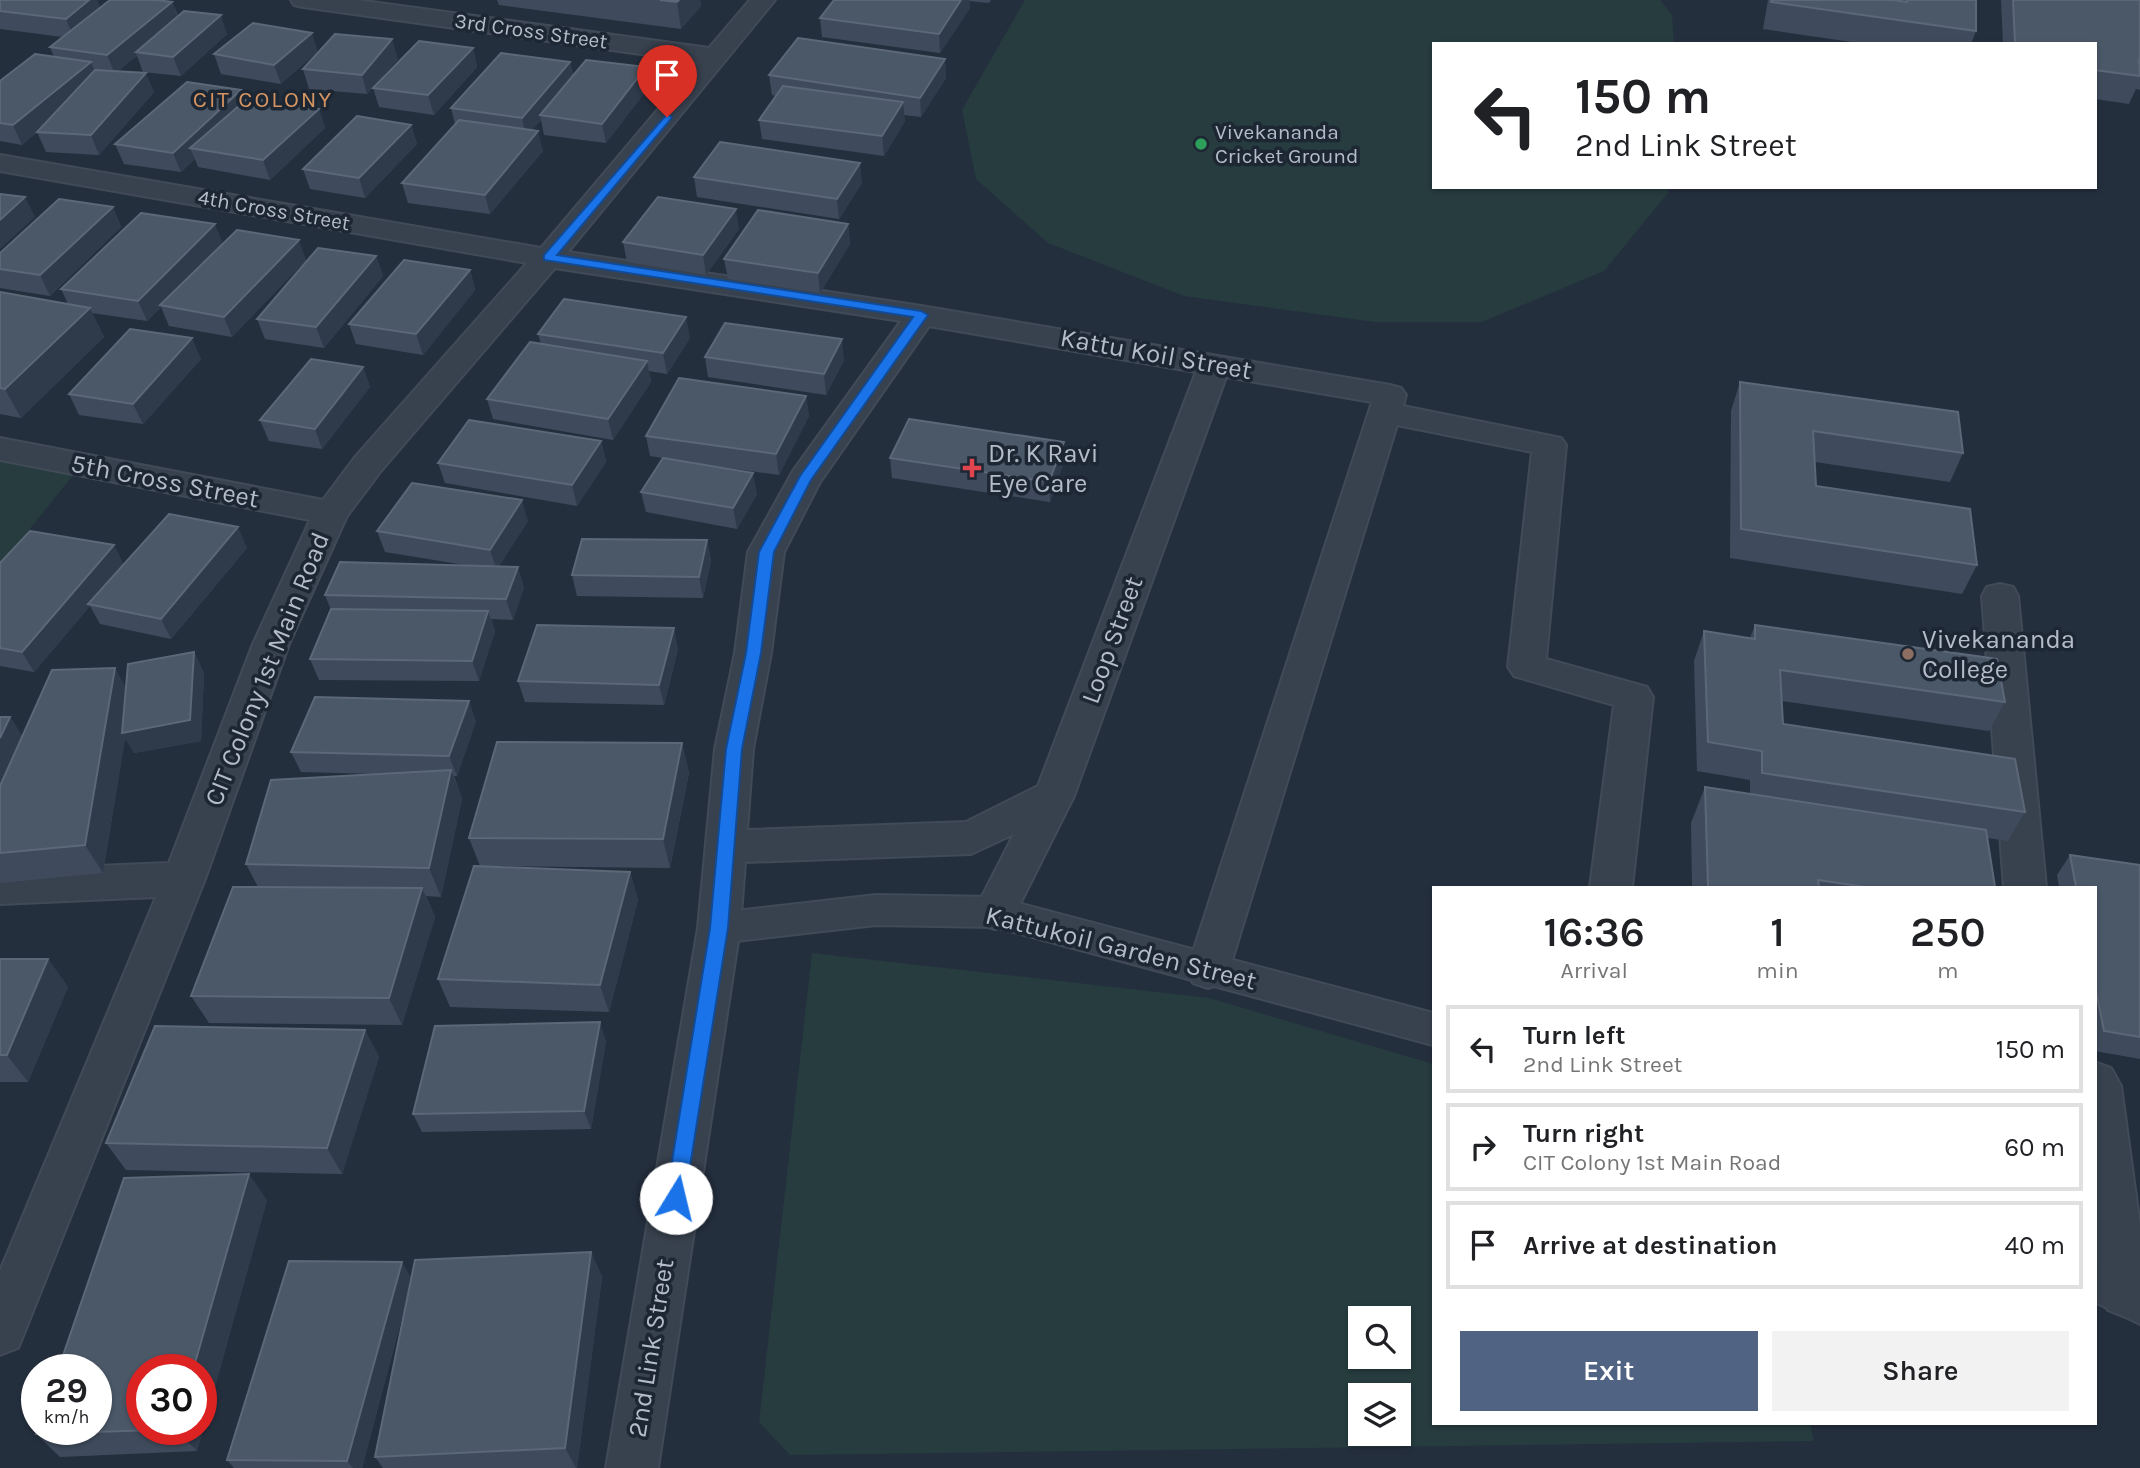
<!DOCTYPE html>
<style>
body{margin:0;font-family:Karla,sans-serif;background:#f2f2f2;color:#202124;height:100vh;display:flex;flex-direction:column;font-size:26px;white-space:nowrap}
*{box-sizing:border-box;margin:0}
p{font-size:23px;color:#757577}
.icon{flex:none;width:38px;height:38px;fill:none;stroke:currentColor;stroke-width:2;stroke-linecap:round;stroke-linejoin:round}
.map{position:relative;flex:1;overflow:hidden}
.panel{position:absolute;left:1432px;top:886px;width:665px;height:539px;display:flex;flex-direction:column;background:#fff;border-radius:0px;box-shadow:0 2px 5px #0004}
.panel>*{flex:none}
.hud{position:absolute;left:1432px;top:42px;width:665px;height:147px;border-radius:0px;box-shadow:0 2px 5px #0004;background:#fff;color:#202124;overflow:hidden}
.buttons{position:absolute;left:1348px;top:1306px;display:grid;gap:14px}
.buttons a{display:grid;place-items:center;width:63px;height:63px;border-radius:0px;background:#fff;box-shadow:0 2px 5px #0004;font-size:35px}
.speed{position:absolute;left:21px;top:1354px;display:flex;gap:14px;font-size:35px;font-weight:700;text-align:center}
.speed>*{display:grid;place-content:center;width:91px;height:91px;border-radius:50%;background:#fff;box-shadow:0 2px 5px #0004;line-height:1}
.speed small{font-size:18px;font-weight:400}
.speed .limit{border:10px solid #d22;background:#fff;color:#111}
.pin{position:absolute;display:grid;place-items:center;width:60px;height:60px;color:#fff;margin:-72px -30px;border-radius:50% 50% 50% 0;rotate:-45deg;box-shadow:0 0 7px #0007}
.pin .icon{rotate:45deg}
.me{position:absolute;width:77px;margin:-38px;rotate:9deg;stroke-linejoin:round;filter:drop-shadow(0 0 5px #0008)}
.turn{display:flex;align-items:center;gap:24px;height:147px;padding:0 28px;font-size:32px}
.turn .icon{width:91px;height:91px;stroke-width:2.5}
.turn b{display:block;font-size:49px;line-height:60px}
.eta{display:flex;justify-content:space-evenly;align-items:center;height:119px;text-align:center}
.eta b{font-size:42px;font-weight:600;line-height:49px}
.button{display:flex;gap:14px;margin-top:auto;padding:14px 28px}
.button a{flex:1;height:80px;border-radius:0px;background:#506383;color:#fff;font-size:28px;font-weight:600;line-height:80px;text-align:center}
.button a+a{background:#f2f2f2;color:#202124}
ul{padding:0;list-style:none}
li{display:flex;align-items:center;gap:21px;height:88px;margin:0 14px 10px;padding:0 14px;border:4px solid #e0e0e0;border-radius:0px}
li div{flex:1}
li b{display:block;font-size:26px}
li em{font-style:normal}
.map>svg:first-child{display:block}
.green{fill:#263c3f;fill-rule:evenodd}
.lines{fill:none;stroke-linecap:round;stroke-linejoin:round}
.service-casing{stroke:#414a57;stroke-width:4}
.minor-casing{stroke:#414a57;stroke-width:4}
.service{fill:#38414e;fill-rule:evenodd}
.minor{fill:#38414e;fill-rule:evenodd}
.wall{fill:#3f4b5c;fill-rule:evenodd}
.shaded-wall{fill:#2f3b4b}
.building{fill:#4b5868;stroke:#5c6777;stroke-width:2}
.route{fill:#1a73e8;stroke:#114b97;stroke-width:2}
.leisure-dot{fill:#2e9e5b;stroke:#1d2633;stroke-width:2.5}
.health-dot{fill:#e0444e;stroke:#1d2633;stroke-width:2.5}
.education-dot{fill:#8d6e63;stroke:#1d2633;stroke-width:2.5}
.labels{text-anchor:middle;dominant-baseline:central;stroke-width:7;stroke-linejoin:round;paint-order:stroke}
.far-street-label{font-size:21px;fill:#b4bcc9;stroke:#1d2633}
.far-poi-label{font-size:21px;fill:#b4bcc9;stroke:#1d2633;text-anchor:start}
.far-neighbourhood-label{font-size:23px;letter-spacing:2px;fill:#d59563;stroke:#1d2633}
.street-label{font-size:26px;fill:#b4bcc9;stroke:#1d2633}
.poi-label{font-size:26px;fill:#b4bcc9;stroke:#1d2633;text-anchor:start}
</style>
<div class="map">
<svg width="2140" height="1468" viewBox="0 0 2140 1468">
<rect width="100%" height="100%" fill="#242f3e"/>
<path class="green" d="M1025,0H1660L1672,15L1674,44H1433V187H1668V193L1604,271L1482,322H1375L1184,296L1048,243L976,179L962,110Z
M0,455L78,469L0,566Z
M812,953L1209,998L1433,1064V1423H1810L1814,1441L790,1455L759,1422ZM1360,1318H1398V1356H1360ZM1360,1395H1398V1433H1360Z"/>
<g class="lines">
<g class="service-casing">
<path id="service" d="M876,895L995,897L1433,1013V1045L995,927L876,925L719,943L706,938L701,928L706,918L719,913Z
M2095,1260L2140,1282V1324L2095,1302Z"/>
</g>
<g class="minor-casing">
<path id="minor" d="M291,0H357L709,48L750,0H775L568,252L921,306L1390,385L1401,388L1406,395L1403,406L1561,438L1566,445L1546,659L1647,687L1653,697L1632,887H1590L1614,705L1514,676L1508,667L1532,452L1397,425L1229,970L1223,983L1208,988L1193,983L1187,970L1372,402L1226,377L1074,796L1010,924L995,929L980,924L974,912L1014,834L971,854L745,862L740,928L658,1468H606L698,928L715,749L735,653L748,552L793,471L901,321L555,268L380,472L347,516L289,644L205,879L25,1331L18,1348L0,1355V1271L156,897L0,904V870L169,863L253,644L310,520L0,460V438L323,500L356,456L527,263L0,171V155L541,248L698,62L303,7L294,5ZM929,326L1196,372L1038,786L966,822L747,830L753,749L771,653L784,552L820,482Z
M2000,584L2013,587L2018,596L2046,887H2004L1982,596L1987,587Z
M2095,1062L2111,1068L2121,1086L2140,1226V1311L2125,1317L2108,1310L2100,1294L2095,1246Z"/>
</g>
<use href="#service" class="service"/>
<use href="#minor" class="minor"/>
</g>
<path class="wall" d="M0,0H97L100,8L172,2L178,16L227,34L181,76L143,72L137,56L118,71L154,92L99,155L46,152L37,132L22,145L0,141V81L54,57L50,47L63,37L0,29Z
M497,0H700L701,6L681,29L499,5Z
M834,0H991L989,3L969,1L970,8L940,53L822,37L820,18Z
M1768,0H1976V31L1971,44H1865L1763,29Z
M2001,0H2140V90L2136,89L2129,104L2095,99V44H2003Z
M312,33L281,84L221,74L214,54Z
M473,48L477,67L434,115L379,107L373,88Z
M398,59L367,94L309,89L303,69Z
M945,59L946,78L921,117L904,115L905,121L884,156L762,139L759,120L776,96L772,95L769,75Z
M570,62L573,75L646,67L649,87L606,143L544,135L541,120L532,130L543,151L490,214L408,203L402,183L455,124L451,108Z
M245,100L319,109L325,128L270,180L198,167L195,159L181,172L124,164L115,144Z
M411,125L417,144L365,198L310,189L303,169Z
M694,177L862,183L839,219L697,197Z
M113,207L121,227L50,296L0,288V253Z
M848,224L850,244L820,293L728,279L724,259Z
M739,229L706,275L627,262L623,242Z
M223,244L306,260L232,337L169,326L161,307L147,321L92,313L104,337L21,418L0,414V292L68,304L61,289Z
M376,256L383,276L324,348L265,339L257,319Z
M470,270L475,290L423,355L356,344L349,324Z
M538,334L690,338L667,374L649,371L651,382L613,440L493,419L487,399L541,344Z
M705,357L844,360L826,395L708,377Z
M201,359L143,424L79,415L69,394Z
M363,367L370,387L322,449L269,441L260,420Z
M1740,382L1963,453L1950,482L1815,462L1816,486L1977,565L1962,594L1730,558L1731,411Z
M806,396L809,416L779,475L673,460L757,494L737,529L646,512L641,492L663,458L650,456L646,436Z
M601,441L606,462L577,506L445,483L438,463Z
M1064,442V462L1050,502L892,478L890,458Z
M528,521L499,566L524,587L513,620L491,619L495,631L479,681L319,680L310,659L331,610L325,595L465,565L385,552L377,531Z
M707,540L711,561L703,598L577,596L572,575Z
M247,548L171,639L100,624L90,606L34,672L0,666V563L124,564Z
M1755,625L2005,702L1989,731L1782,701L1783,724L2025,812L2008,841L1988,838L1995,887H1692L1691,823L1705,787L1750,794V780L1697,771L1694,661L1704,631L1750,638Z
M678,649L664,705L525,702L518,681Z
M194,652L204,673L201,741L134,753L125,738L103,873L0,883V717H10L22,736L126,687Z
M476,721L457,776H454L462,799L441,897L426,896L435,917L402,1025L209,1023L191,996L258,887L246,864L376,774L301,772L291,752Z
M682,743L689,773L670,868L480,866L469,838Z
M2070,855L2140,865V1059L2095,1051V887H2059L2057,875Z
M630,872L638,900L609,1012L450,1007L438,979Z
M0,959H48L68,987L28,1082H0Z
M365,1030L379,1057L342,1174L126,1170L106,1143Z
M606,1041L591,1129L422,1132L413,1114Z
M267,1200L197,1451L60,1457L36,1434ZM201,1370V1430H142Z
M591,1252L602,1277L577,1468H383L375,1457L409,1291L362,1468H234L227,1460L411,1278Z"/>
<path class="shaded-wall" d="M89,0H97L103,14L74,38L66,19Z
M679,0H700L701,6L681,29L677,2Z
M961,0H969L970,8L940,53L939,34Z
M172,2L179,21L136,52L137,56L115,74L107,55Z
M221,15L227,34L181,76L173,57Z
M312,33L318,52L281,84L274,65Z
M392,39L398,59L367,94L362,75Z
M473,48L477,67L434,115L428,95Z
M945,59L946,78L921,117L920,98Z
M91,62L99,82L22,145L13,125Z
M570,62L574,81L540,115L541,120L526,137L522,118Z
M646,67L649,87L606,143L602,124Z
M146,73L154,92L99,155L91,135Z
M241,90L248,109L190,148L195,159L181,172L173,153Z
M903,102L905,121L884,156L882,136Z
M319,109L325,128L270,180L263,160Z
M411,125L417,144L365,198L359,178Z
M538,131L543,151L490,214L485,195Z
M860,163L862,183L839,219L837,199Z
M25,197L35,217L0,249V220Z
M113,207L121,227L50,296L40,275Z
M736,209L739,229L706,275L703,255Z
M215,224L223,244L160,305L161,307L147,321L138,301Z
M848,224L850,244L820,293L818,273Z
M299,240L306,260L232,337L224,317Z
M376,256L383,276L324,348L316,327Z
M470,270L475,290L423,355L416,334Z
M90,308L104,337L21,418L5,389Z
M686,317L690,338L667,374L663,353Z
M192,338L201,359L143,424L133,404Z
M842,339L844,360L826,395L824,374Z
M647,361L651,382L613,440L608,419Z
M363,367L370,387L322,449L315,429Z
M806,396L809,416L779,475L776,454Z
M601,441L606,462L577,506L572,485Z
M1064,442V462L1050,502L1049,482Z
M753,473L757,494L737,529L733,508Z
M522,500L528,521L497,570L490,550Z
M238,527L247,548L171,639L161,619Z
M707,540L711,561L703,598L699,577Z
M114,545L124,565L88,604L90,606L34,672L22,652Z
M518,567L524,587L513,620L506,599Z
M488,611L495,631L479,681L472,661Z
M674,628L678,649L664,705L659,685Z
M194,652L204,673L201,741L134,753L125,738L103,873L85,845L115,668L131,697Z
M469,701L476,721L457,776L449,756Z
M10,717L23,737L0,788V738Z
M682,743L689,773L670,868L663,839Z
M451,770L462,799L441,897L429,868Z
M630,872L638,900L609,1012L600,985Z
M422,888L435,917L402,1025L389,998Z
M48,959L68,987L28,1082L7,1055Z
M600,1022L606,1041L591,1129L584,1111Z
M365,1030L379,1057L342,1174L327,1148Z
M249,1174L267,1200L197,1451L176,1430H201V1370H193Z
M591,1252L602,1277L577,1468H576L565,1448Z
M402,1262L412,1279L362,1468H353L347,1461Z"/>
<path class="building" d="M0,0H89L66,19L0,11Z
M110,0H158L172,2L107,55L50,47Z
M660,0H679L677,2Z
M834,0H961L939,34L820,18Z
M1771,0H1894L1907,2V0H1976V31L1771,2Z
M2013,0H2140V60H2139L2140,76L2095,70V44H2023L2015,43Z
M184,11L221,15L173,57L136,52Z
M253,23L312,33L274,65L214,54Z
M335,34L392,39L362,75L303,69Z
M798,38L945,59L920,98L769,75Z
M419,41L473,48L428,95L373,88Z
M501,53L570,62L522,118L451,108Z
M35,54L91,62L13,125L0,123V81Z
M586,60L646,67L602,124L540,115Z
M95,70L146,73L91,135L37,132Z
M187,82L241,90L173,153L115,144Z
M783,86L903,102L882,136L759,120Z
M248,98L319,109L263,160L190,148Z
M357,116L411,125L359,178L303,169Z
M459,120L538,131L485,195L402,183Z
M720,142L860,163L837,199L694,177Z
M0,194L25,197L0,220Z
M658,197L736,209L703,255L623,242Z
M59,199L113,207L40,275L0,269V253Z
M758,210L848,224L818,273L724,259Z
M141,213L215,224L138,301L61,289Z
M237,230L299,240L224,317L160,305Z
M318,248L376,256L316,327L257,319Z
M404,260L470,270L416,334L349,324Z
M0,292L90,308L5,389L0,388Z
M564,299L686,317L663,353L538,334Z
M725,323L842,339L824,374L705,357Z
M130,329L192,338L133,404L69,394Z
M530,342L647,361L608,419L487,399Z
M311,359L363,367L315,429L260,420Z
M679,378L806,396L776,454L646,436Z
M1740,382L1958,412L1963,453L1813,431L1816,486L1970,509L1977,565L1741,529Z
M909,419L1064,442L1049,482L890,458Z
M469,420L601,441L572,485L438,463Z
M663,458L753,473L733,508L641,492Z
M412,483L522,500L490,550L377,531Z
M169,514L238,527L161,619L88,604Z
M30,531L114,545L22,652L0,648V563Z
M582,539L707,540L699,577L572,575Z
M340,562L518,567L506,599L325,595Z
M331,609L488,611L472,661L310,659Z
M537,625L674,628L659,685L518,681Z
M1755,625L1997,659L2005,702L1780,670L1783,724L2015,759L2025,812L1762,773V751L1708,742L1704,631L1755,639Z
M194,652L190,720L122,733L128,664Z
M115,668L85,845L0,853V786L52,670Z
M315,697L469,701L449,756L291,752Z
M0,717H10L0,738Z
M497,742L682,743L663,839L469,838Z
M451,770L429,868L246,864L271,780Z
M1705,787L1986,830L1995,887H1865L1818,880L1819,887H1708Z
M2070,855L2140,865V1037L2104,1031L2095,985V887H2076Z
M474,866L630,872L600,985L438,979Z
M233,887L422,888L389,998L191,996Z
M0,959H48L7,1055H0Z
M600,1022L584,1111L413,1114L435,1026Z
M155,1026L365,1030L327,1148L106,1143Z
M249,1174L193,1370H142V1430H154L36,1434L38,1430H96V1370H58L124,1178Z
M591,1252L565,1448L375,1457L415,1260Z
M289,1261L402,1262L347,1461L227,1460Z"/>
<path class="route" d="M667,114L672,117L671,119L557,255L921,311L928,315L811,480L774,552L761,653L742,749L728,928L685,1198L682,1204L676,1207L669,1204L666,1198L710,928L726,749L746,653L759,552L800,476L913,317L544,260V255Z"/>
<circle class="leisure-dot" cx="1201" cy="144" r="7"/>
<path class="health-dot" d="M968.5 457.5h7v7h7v7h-7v7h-7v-7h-7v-7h7z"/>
<circle class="education-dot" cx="1908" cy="654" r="7"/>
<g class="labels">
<g class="far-street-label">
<text transform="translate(531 31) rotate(8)">3rd Cross Street</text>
<text transform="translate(274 210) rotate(10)">4th Cross Street</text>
</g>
<g class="far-poi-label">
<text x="1215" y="132">Vivekananda<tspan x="1215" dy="24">Cricket Ground</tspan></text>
</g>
<g class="far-neighbourhood-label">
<text x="263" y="99">CIT COLONY</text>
</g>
<g class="street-label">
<text transform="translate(1156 354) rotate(10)">Kattu Koil Street</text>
<text transform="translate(165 481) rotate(11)">5th Cross Street</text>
<text transform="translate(1112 640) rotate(-70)">Loop Street</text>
<text transform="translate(267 669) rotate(-68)">CIT Colony 1st Main Road</text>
<text transform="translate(1121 948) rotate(14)">Kattukoil Garden Street</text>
<text transform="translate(651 1348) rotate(-81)">2nd Link Street</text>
</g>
<g class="poi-label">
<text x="988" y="453">Dr. K Ravi<tspan x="988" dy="30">Eye Care</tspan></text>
<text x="1922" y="639">Vivekananda<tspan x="1922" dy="30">College</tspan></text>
</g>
</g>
</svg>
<div class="buttons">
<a><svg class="icon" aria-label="search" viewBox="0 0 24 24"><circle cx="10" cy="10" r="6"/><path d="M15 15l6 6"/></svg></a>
<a><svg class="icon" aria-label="layers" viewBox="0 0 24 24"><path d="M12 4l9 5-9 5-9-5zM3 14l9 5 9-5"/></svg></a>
</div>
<div class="speed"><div>29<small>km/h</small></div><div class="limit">30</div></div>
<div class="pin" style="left:667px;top:117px;background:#d93025"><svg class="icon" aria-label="arrive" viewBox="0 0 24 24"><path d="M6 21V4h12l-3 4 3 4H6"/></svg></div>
<svg class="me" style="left:676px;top:1198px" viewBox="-20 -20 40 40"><circle r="19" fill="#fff"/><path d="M0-13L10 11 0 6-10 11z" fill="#1a73e8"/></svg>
<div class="hud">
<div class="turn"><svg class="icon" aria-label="left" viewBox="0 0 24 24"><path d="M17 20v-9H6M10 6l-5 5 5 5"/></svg><div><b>150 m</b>2nd Link Street</div></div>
</div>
<section class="panel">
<div class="eta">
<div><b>16:36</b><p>Arrival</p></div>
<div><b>1</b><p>min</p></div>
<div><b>250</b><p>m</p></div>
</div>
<ul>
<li><svg class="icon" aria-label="left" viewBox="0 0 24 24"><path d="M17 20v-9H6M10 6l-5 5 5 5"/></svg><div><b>Turn left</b><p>2nd Link Street</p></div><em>150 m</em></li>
<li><svg class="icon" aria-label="right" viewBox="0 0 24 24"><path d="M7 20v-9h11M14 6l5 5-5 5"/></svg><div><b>Turn right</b><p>CIT Colony 1st Main Road</p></div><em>60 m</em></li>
<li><svg class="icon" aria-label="arrive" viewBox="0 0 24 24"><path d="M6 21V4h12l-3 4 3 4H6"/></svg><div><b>Arrive at destination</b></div><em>40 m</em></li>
</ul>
<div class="button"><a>Exit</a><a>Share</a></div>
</section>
</div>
